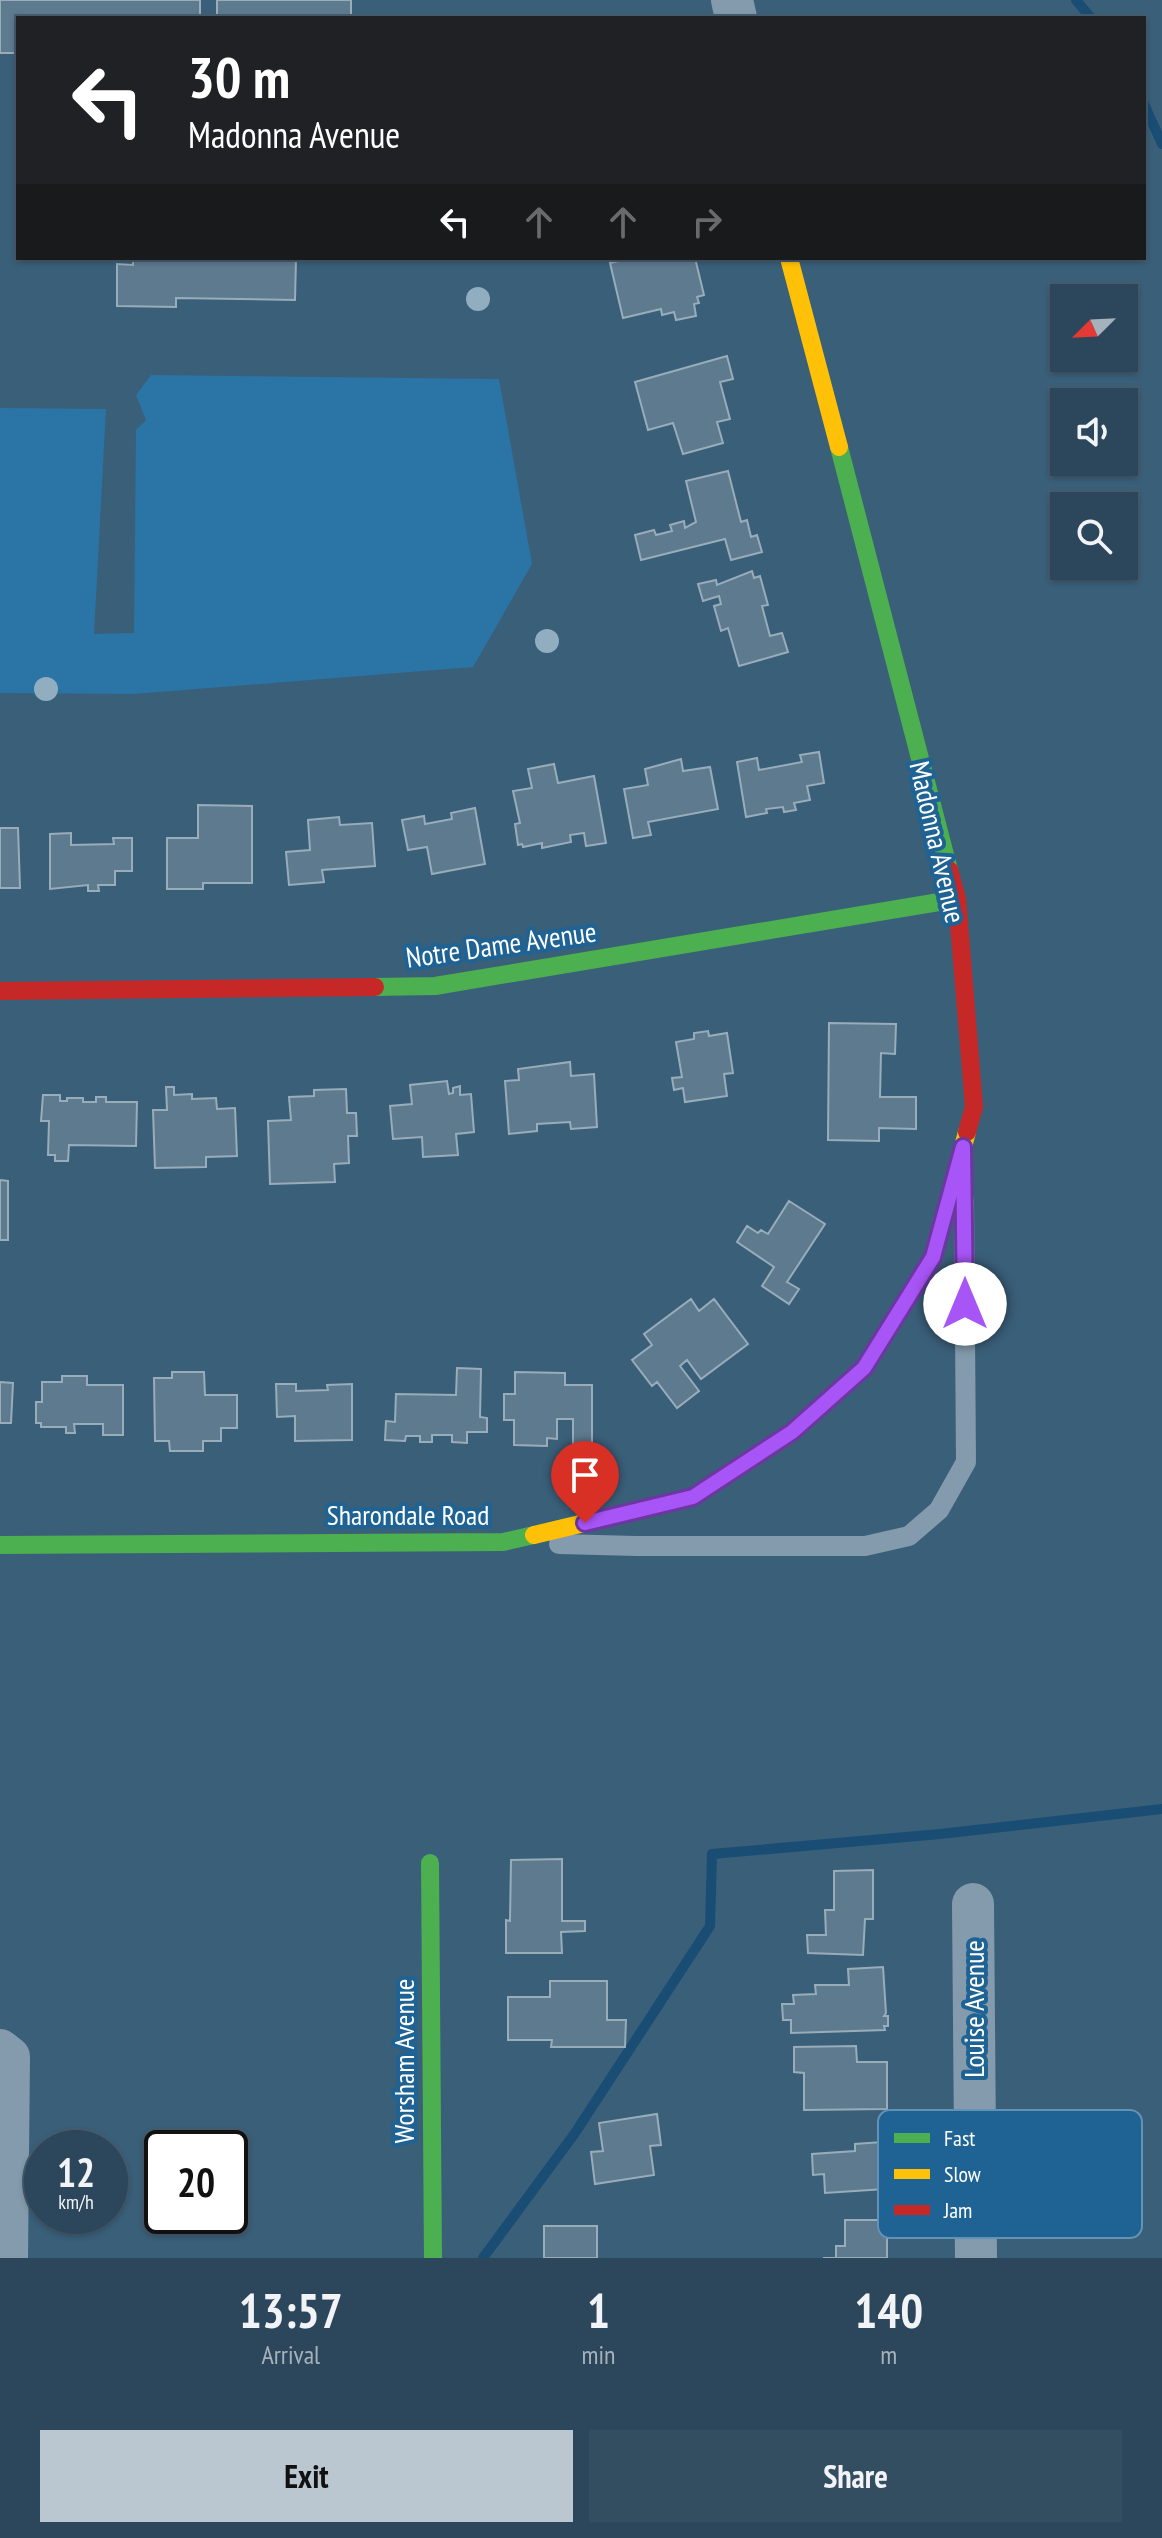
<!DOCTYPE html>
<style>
body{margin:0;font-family:"PT Sans Narrow",sans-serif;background:#344e61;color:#f1f3f6;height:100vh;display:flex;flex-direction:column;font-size:30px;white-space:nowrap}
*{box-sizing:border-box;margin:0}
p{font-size:26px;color:#a6b2bb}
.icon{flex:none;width:44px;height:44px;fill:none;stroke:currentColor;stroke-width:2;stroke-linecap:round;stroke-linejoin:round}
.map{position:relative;height:2258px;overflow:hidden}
.sheet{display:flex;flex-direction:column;background:#2c475b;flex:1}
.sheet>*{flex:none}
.guide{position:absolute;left:16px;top:16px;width:1130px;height:244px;border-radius:0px;box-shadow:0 2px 6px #0004,0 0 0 2px #485f71;background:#202124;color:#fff;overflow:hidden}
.needle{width:52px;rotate:246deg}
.buttons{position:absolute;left:1050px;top:284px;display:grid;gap:16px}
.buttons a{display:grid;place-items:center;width:88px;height:88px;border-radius:0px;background:#2c475b;box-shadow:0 2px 6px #0004,0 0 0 2px #485f71;font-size:40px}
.speed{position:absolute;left:24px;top:2130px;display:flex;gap:16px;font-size:40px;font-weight:700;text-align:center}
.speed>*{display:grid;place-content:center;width:104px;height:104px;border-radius:50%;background:#2c475b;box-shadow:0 2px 6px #0004,0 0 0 2px #485f71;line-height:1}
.speed small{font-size:20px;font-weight:400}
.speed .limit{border:4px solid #111;border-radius:12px;background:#fff;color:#111}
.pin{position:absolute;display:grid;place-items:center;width:68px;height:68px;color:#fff;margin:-82px -34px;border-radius:50% 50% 50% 0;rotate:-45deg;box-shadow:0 0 8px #0007}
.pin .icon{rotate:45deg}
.me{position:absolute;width:88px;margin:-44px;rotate:0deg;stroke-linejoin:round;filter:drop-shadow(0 0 6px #0008)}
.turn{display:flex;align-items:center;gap:28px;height:168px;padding:0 40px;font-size:36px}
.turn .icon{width:104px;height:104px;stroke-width:2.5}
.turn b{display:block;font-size:56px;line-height:68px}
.lanes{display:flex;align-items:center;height:76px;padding:0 40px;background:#0003;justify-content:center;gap:40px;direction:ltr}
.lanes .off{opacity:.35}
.eta{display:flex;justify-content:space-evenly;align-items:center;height:136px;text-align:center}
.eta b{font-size:48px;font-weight:700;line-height:56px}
.primary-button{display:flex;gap:16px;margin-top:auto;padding:16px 40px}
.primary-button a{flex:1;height:92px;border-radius:0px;background:#bac7d0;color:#111;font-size:32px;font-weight:700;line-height:92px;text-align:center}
.primary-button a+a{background:#344e61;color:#f1f3f6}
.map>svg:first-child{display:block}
.green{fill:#2b74a6}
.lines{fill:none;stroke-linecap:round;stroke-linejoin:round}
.stream{stroke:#194d74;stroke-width:10}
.building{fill:#5e7a8e;stroke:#98acba;stroke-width:2}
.lane{stroke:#839bac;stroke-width:20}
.street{stroke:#839bac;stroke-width:42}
.fast{stroke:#4caf50;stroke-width:18}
.slow{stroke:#ffc107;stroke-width:18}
.jam{stroke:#c62828;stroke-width:18}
.tree{fill:#91adc0}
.route-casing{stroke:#6d37a1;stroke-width:20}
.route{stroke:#a855f7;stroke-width:14}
.labels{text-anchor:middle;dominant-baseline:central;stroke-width:8;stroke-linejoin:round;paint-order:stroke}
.street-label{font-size:28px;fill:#fff;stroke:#1f6394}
.key{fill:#1f6394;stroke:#6292b4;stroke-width:2}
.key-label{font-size:22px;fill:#fff}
</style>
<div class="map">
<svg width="1162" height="2258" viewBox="0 0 1162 2258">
<rect width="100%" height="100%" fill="#3a5f79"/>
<path class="green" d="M151,375L499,379L532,564L473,667L134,694L0,693V408L106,409L94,634L134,633L136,430L146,420L136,395Z"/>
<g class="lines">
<path class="stream" d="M1076,0L1091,18
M1144,104L1162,144
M483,2258L575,2133L710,1926L712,1854L940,1834L1162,1809"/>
</g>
<path class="building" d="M0,0H200V16L18,18V53H0Z
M217,0H351V18H217Z
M133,258H296L295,300L176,298V307L117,306V264L133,265Z
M632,258H695L704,295L697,297L699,303L694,304L696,316L676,320L674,312L662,315L661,309L623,318L610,263Z
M727,356L733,379L720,382L730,419L717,422L723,443L683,454L673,423L648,430L635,382Z
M728,471L741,522L747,520L751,537L757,535L762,552L731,560L725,539L641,560L635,535L654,530L656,535L672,531L670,525L684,521L685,528L696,522L686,481Z
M752,571L754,578L760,576L768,605L762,606L770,636L782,633L788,652L739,666L728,628L721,631L714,606L721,604L719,596L703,601L698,584L716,580L717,585Z
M819,752L824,783L807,786L810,800L794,803L796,810L784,812L783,807L766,809L767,813L746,817L737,762L757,758L759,770L802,762L800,755Z
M681,759L683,771L710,767L718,809L648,822L651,835L633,838L624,789L648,785L645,769Z
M554,764L558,783L594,776L606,843L586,846L584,833L570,835L571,842L542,848V843L523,847L522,844L518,845L515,824L520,823L513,791L532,788L528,769Z
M198,805L252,806V883H203V889H167V838H198Z
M475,808L485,864L432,874L427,847L408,850L402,820L424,816L425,824L452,819L451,813Z
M339,817L340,825L372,823L375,866L322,870L324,882L289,885L286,852L310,850L308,820Z
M0,828H18L20,888H0Z
M71,833V845L114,844L113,838H132V871H115V885H98L99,891H88V885L50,889V834Z
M829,1023L896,1024L895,1054L881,1053L880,1097H916V1129L879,1128V1141L828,1140Z
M708,1031L709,1036L727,1033L733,1073L724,1074L727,1096L685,1102L683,1088L674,1090L672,1078L682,1077L676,1042L694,1039V1033Z
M570,1062L571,1076L594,1074L597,1127L571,1129L570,1122L537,1124V1131L509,1134L505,1081L519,1080L518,1069Z
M447,1081L449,1094L453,1093V1088L460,1086V1095L471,1094L474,1132L456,1134L458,1155L423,1157L422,1137L393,1139L390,1106L412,1104L410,1085Z
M166,1087H174V1095L192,1094V1099L216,1098L217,1109L235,1108L237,1156L206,1157V1167L155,1168L153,1110H167Z
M346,1089L347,1113H356L357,1136H348L349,1163L334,1164L335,1182L270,1184L268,1121L291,1120L289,1097L314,1096V1090Z
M43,1095H60V1101H67V1098H83V1102H96V1097H106V1102H137L136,1146L69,1145L68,1161H55V1155H48L49,1121H41Z
M0,1180L8,1181V1240H0Z
M789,1201L825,1224L787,1282L799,1289L789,1304L762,1286L774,1267L737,1242L747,1226L758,1233L761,1230L768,1234Z
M691,1299L699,1311L714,1299L748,1344L701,1379L687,1360L680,1366L699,1391L677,1408L657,1382L652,1386L632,1360L652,1345L644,1334Z
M457,1368L481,1369L480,1417L487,1418V1432H467V1443L452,1442V1435H432V1442H420V1436H406L405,1441L385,1440L386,1421L395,1422L396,1394L456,1395Z
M172,1372H204L205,1395H237V1428H221V1441H203V1451H170L169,1441H155L154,1378H172Z
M515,1372L565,1373V1385H592V1449H573V1419H557V1439L547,1438V1446L514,1445V1420H504V1394H515Z
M62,1376H87V1385H123V1435H103V1424H74L75,1433H66V1427H41V1423H36V1402H42V1382H62Z
M0,1382L13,1383L11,1423H0Z
M276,1384H296V1391L328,1390L327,1385L352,1384V1440L295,1441V1416L277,1417Z
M562,1859V1921H585V1931L561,1932L562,1953H506V1920L510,1921L511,1860Z
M873,1870V1919H865L863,1955L808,1953L807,1935H826L825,1910H834V1871Z
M883,1967L886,2013L884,2016H888V2026H884L885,2030L791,2033V2020H783L782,2004H794L793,1995L816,1994L815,1985H849L848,1969Z
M550,1981H607V2020H626L625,2047H551L552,2040H508V1997H550Z
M856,2046L857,2062H887V2109L804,2110V2073L794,2072V2047Z
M657,2114L661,2145L650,2146L654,2175L595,2184L591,2152L603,2151L599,2123Z
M882,2142L885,2189L825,2193L824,2174L813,2175L812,2154L855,2151V2144Z
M845,2220H887V2258H823H836V2246H845Z
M544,2226H597V2258H544Z"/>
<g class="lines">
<path class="lane" d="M559,1544L636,1546H865L909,1536L939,1510L966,1462L964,1200"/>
<path class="street" d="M732,0L736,18
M973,1904L976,2258
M0,2050L9,2057L7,2258"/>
<path class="fast" d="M839,447L949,870
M375,987L435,986L957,899
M0,1545L503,1542L534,1535
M430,1863L433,2258"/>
<path class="slow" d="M789,258L839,447
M534,1535L693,1497L792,1432L864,1368L933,1257L967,1132"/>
<path class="jam" d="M949,870L957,899L974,1107L967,1132
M0,991L375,987"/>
</g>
<g class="tree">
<circle cx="478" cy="299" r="12"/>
<circle cx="547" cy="641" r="12"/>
<circle cx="46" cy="689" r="12"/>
</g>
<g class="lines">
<g class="route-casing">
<path id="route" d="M585,1523L693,1497L792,1432L864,1368L933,1257L963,1147L965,1304"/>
</g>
<use href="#route" class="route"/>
</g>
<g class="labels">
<g class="street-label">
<text transform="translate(938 842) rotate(77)">Madonna Avenue</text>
<text transform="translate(501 944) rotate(-8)">Notre Dame Avenue</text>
<text x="408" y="1514">Sharondale Road</text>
<text transform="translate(973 2009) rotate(-90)">Louise Avenue</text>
<text transform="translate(403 2061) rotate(-90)">Worsham Avenue</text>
</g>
</g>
<rect x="878" y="2110" width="264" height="128" rx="12" class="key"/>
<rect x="894" y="2133" width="36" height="10" fill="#4caf50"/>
<rect x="894" y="2169" width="36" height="10" fill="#ffc107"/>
<rect x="894" y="2205" width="36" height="10" fill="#c62828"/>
<g class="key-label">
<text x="944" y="2146">Fast</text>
<text x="944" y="2182">Slow</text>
<text x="944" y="2218">Jam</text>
</g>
</svg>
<div class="buttons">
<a><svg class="needle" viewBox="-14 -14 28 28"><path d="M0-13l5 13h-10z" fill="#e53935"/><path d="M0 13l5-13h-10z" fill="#a6b2bb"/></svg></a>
<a><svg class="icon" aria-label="sound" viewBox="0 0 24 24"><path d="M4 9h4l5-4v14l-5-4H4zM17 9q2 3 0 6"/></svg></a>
<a><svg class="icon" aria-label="search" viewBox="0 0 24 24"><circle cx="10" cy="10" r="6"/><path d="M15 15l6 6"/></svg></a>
</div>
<div class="speed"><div>12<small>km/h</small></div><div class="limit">20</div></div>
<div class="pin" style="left:585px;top:1523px;background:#d93025"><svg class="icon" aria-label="arrive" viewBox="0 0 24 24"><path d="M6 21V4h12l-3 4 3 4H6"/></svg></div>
<svg class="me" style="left:965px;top:1304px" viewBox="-20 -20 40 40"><circle r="19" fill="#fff"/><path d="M0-13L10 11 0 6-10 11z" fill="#a855f7"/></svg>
<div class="guide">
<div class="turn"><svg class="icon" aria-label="left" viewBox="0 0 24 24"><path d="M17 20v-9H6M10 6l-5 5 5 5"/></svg><div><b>30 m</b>Madonna Avenue</div></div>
<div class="lanes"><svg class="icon" aria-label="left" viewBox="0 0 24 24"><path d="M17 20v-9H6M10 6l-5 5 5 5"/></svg><svg class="icon off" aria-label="ahead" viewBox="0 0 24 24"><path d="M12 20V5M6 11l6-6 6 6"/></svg><svg class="icon off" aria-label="ahead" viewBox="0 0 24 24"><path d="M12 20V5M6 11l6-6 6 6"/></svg><svg class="icon off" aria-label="right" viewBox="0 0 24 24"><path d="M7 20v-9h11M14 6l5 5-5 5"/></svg></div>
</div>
</div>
<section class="sheet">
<div class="eta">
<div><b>13:57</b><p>Arrival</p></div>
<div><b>1</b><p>min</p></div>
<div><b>140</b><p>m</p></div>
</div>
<div class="primary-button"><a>Exit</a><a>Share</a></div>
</section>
